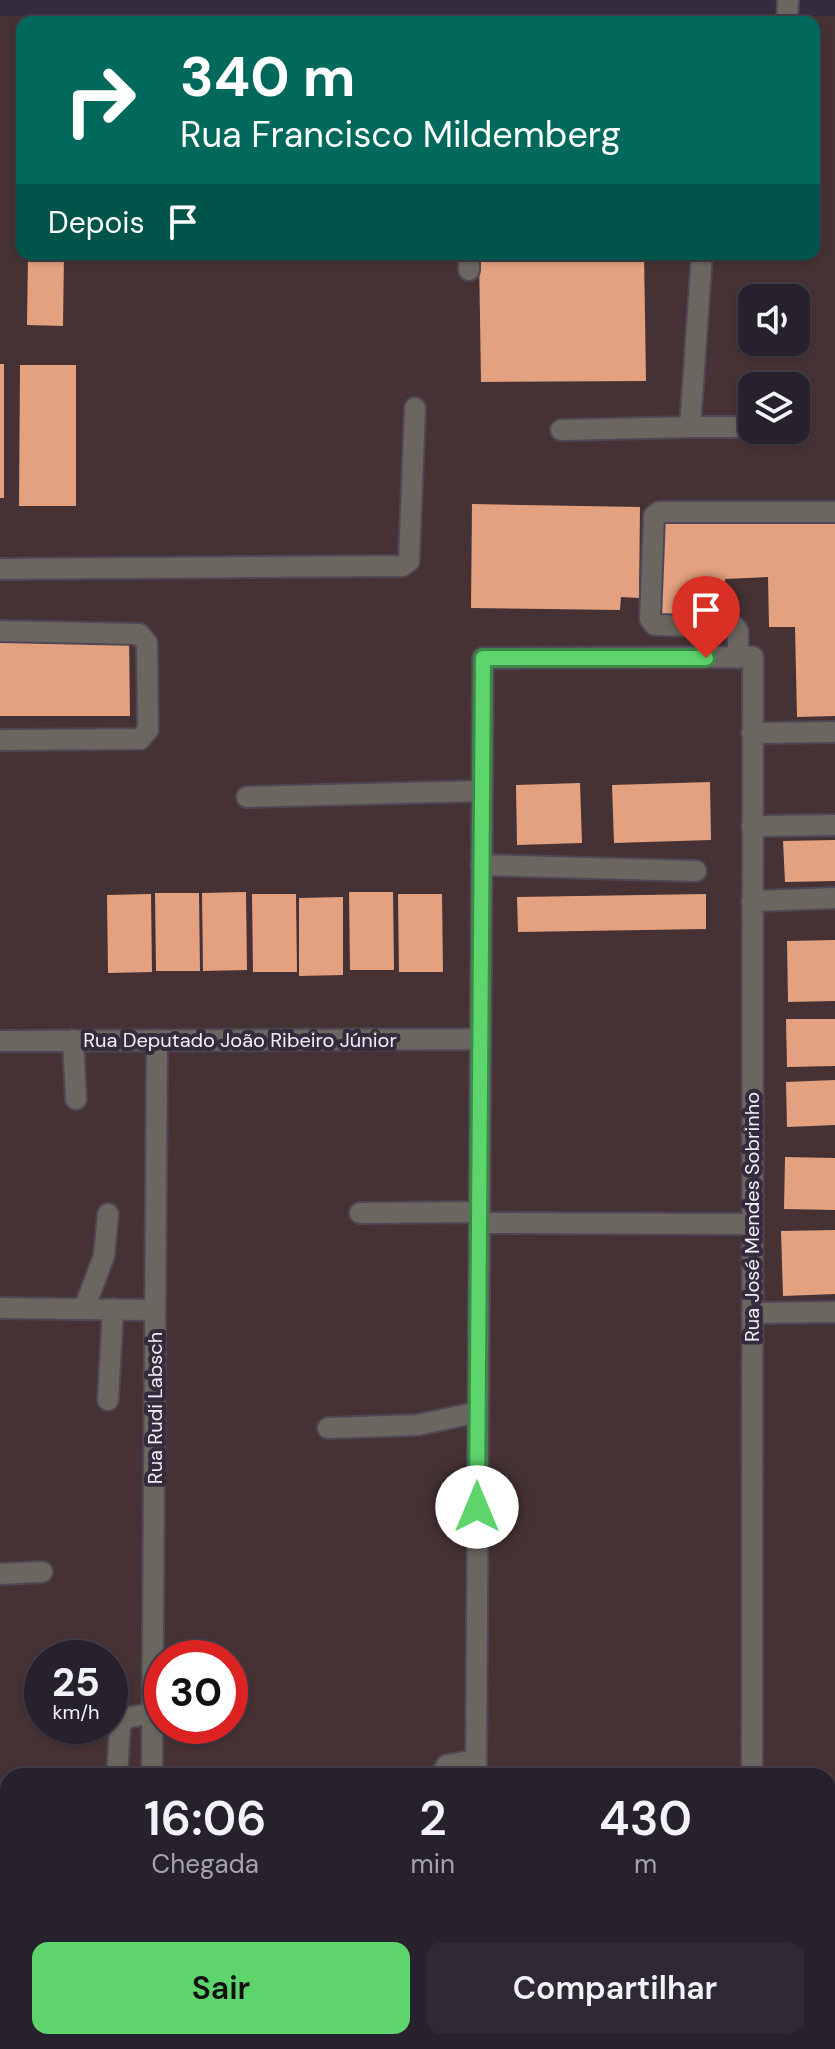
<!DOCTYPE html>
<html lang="pt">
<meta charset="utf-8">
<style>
body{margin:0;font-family:"DM Sans",sans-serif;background:#2f2935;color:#f1f3f6;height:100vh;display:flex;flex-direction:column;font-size:30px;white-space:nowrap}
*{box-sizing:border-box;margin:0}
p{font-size:26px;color:#a4a3aa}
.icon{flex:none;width:44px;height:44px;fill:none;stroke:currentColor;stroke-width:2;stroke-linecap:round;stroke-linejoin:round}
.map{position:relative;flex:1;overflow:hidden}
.sheet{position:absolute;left:0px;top:1768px;width:836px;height:282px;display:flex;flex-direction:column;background:#27212d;border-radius:24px 24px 0 0;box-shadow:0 2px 6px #0004,0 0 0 2px #433e49}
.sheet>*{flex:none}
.guide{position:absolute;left:16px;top:16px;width:804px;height:244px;border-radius:16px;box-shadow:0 2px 6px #0004,0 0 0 2px #433e49;background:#00695c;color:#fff;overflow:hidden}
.buttons{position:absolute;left:738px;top:284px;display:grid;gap:16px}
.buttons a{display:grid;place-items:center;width:72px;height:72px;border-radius:16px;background:#27212d;box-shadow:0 2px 6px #0004,0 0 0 2px #433e49;font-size:40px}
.speed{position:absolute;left:24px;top:1640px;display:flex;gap:16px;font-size:40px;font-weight:700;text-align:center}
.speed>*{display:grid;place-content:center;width:104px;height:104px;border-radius:50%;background:#27212d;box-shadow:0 2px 6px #0004,0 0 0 2px #433e49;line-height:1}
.speed small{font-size:20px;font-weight:400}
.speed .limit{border:12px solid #d22;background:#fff;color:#111}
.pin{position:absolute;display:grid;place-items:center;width:68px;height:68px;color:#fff;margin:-82px -34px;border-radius:50% 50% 50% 0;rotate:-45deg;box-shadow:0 0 8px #0007}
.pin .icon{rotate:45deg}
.me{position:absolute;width:88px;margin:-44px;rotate:0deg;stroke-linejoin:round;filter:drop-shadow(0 0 6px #0008)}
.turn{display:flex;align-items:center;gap:28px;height:168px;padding:0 32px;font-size:36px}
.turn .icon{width:104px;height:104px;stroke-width:2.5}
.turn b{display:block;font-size:56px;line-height:68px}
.then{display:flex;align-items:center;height:76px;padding:0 32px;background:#0003;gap:16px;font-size:30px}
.eta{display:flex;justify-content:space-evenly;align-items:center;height:136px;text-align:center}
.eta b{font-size:48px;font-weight:600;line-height:56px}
.primary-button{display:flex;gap:16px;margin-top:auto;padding:16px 32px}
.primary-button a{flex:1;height:92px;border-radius:16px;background:#5dd56c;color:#111;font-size:32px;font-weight:600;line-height:92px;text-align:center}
.primary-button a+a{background:#2f2935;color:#f1f3f6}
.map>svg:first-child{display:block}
.industrial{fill:#463234;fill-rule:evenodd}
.building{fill:#e3a17f}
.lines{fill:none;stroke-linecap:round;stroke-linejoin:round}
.minor-casing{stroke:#4f4756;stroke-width:24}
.major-casing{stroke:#4f4756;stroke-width:24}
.minor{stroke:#6b665f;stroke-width:20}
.major{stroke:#a59b8c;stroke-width:20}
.route-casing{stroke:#3c8a46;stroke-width:20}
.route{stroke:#5dd56c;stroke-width:14}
.labels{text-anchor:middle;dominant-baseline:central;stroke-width:8;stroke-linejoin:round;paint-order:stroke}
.street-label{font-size:20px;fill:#f3eef9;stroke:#342c3c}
</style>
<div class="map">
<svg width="835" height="2049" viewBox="0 0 835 2049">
<rect width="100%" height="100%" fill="#342c3c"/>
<path class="industrial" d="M0,16H835V2023L828,2026V1776H8V1805L0,1795ZM22,22H814V254H22ZM752,298H796V342H752ZM752,386H796V430H752ZM42,1658H110V1726H42ZM162,1658H230V1726H162Z
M229,2042H784L764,2049H236Z"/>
<path class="building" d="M28,254H64L63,326L27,325Z
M479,254H644L646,381L481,382Z
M0,364H4V498H0Z
M20,365H76V506H19Z
M472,504L640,507L639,598L621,597L620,610L471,608Z
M661,522L835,523V716L797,717L795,627H769L768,577L725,579L727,624L659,622Z
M0,636H129L130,716H0Z
M710,782L711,840L614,843L612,785Z
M580,783L582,843L517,845L516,785Z
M835,840V881L785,882L783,841Z
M246,892L247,970L203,971L202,893Z
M349,892H393L394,970H350Z
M155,893H199L200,971H156Z
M151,894L152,972L108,973L107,895Z
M252,894H296L297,972H253Z
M398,894H442L443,972H399Z
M706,894V929L518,932L517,897Z
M343,897V975L299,976V898Z
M835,940V1001L788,1002L787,941Z
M786,1019H835V1066L787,1067Z
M835,1080V1125L787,1127L786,1082Z
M785,1157L835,1158V1210L784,1209Z
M835,1230V1294L783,1296L781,1231Z
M8,2019V2042H64L55,2049H0V2025Z"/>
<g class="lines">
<g class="minor-casing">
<path id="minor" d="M787,22L788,0
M702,254L690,427H752
M469,270V254
M561,430L690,427
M0,569L402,566L409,561L415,408
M0,631L139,634L147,643L148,730L140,739L0,740
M738,658V631L735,627L655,625L650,619L654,516L659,512H835
M752,733L835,732
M247,797L482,791
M752,826L835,825
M481,865L696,871
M752,901L835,898
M73,1040L76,1099
M0,1041L480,1039
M360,1213L479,1212
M479,1223L752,1224
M0,1308L155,1310
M84,1309L104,1256L108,1214
M752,1313L835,1312
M108,1400L113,1309
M328,1428L418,1425L478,1412
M0,1574L42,1572
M117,1776L120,1726L126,1718L153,1713
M152,1776L157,1040
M441,1776L447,1765L476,1760
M476,1776L483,658L753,657L752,1776
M828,1816H835
M0,1849L8,1858
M0,1967L8,1965
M828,1982L835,1981
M186,2042L192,2049
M474,2049V2042"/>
</g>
<g class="major-casing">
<path id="major" d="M820,2049L835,2043"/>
</g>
<use href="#minor" class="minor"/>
<use href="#major" class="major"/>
</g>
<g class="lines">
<g class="route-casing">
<path id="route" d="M477,1507L483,658H706"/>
</g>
<use href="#route" class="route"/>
</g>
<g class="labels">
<g class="street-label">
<text x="240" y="1040">Rua Deputado João Ribeiro Júnior</text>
<text transform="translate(752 1217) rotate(-90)">Rua José Mendes Sobrinho</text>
<text transform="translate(155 1408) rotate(-90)">Rua Rudi Labsch</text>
</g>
</g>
</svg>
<div class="buttons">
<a><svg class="icon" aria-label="sound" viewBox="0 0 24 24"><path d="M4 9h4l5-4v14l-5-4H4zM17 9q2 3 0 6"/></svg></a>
<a><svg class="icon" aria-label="layers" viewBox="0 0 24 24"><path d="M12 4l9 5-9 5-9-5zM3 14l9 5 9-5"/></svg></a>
</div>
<div class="speed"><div>25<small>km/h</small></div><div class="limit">30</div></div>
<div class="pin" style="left:706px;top:658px;background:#d93025"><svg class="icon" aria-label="arrive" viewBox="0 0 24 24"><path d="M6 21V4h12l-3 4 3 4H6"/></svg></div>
<svg class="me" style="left:477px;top:1507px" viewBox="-20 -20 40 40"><circle r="19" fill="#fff"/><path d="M0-13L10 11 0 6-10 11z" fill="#5dd56c"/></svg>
<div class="guide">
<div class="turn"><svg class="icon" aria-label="right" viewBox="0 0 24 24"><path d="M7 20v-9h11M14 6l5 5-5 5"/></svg><div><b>340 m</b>Rua Francisco Mildemberg</div></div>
<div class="then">Depois<svg class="icon" aria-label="arrive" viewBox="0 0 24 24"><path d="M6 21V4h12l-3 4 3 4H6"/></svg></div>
</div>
<section class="sheet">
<div class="eta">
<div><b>16:06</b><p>Chegada</p></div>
<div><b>2</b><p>min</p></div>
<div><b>430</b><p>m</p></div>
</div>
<div class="primary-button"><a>Sair</a><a>Compartilhar</a></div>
</section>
</div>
